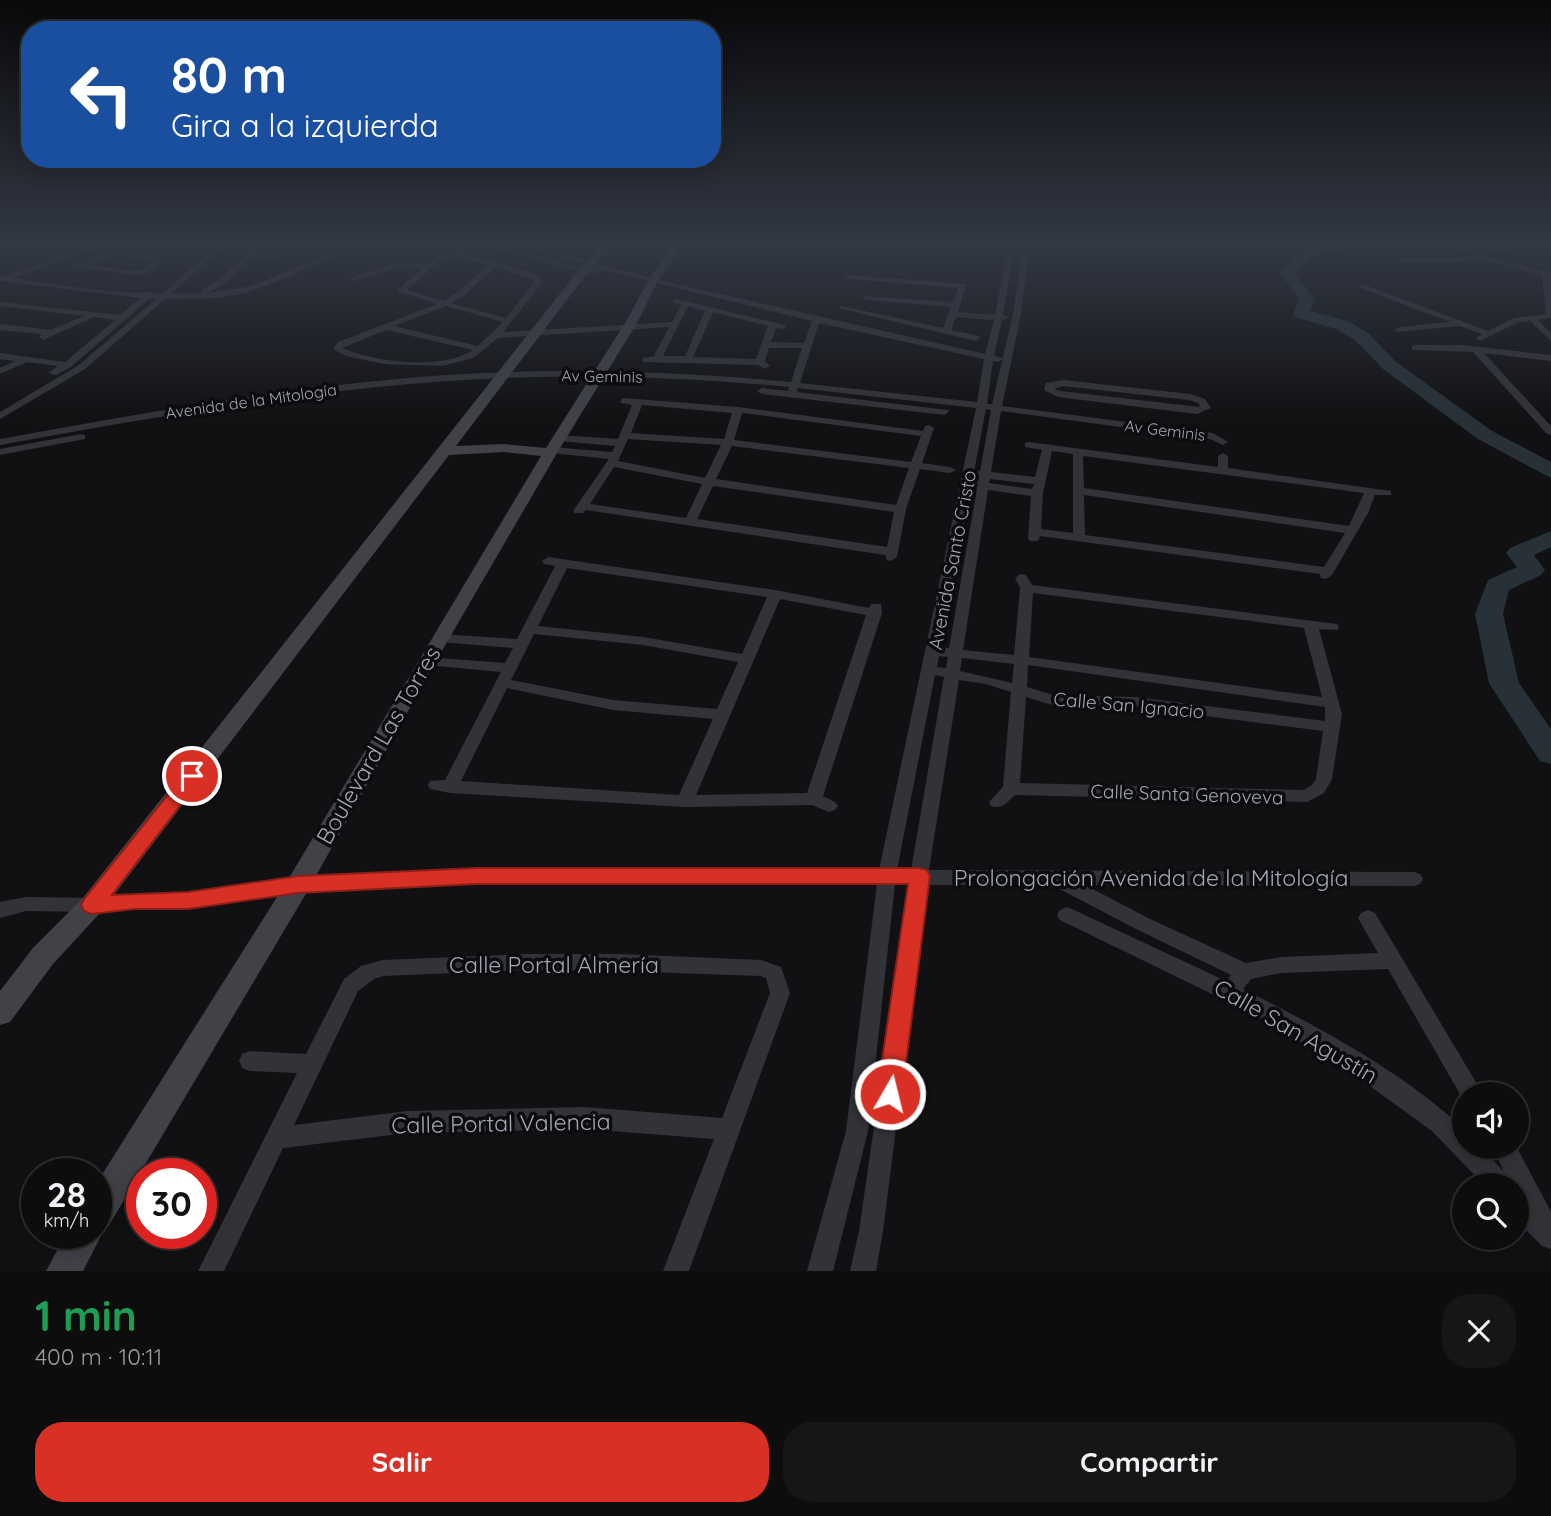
<!DOCTYPE html>
<html lang="es">
<meta charset="utf-8">
<style>
body{margin:0;font-family:Quicksand,sans-serif;background:#161617;color:#f1f3f6;height:100vh;display:flex;flex-direction:column;font-size:26px;white-space:nowrap}
*{box-sizing:border-box;margin:0}
p{font-size:23px;color:#9a9c9e}
.icon{flex:none;width:38px;height:38px;fill:none;stroke:currentColor;stroke-width:2;stroke-linecap:round;stroke-linejoin:round}
.map{position:relative;height:1271px;overflow:hidden}
.details{display:flex;flex-direction:column;background:#0d0d0e;flex:1}
.details>*{flex:none}
.top-card{position:absolute;left:21px;top:21px;width:700px;height:147px;border-radius:28px;box-shadow:0 4px 18px #0003,0 0 0 2px #2d2d2e;background:#1a4fa0;color:#fff;overflow:hidden}
.fabs{position:absolute;left:1452px;top:1082px;display:grid;gap:14px}
.fabs a{display:grid;place-items:center;width:77px;height:77px;border-radius:50%;background:#0d0d0e;box-shadow:0 4px 18px #0003,0 0 0 2px #2d2d2e;font-size:35px}
.speed{position:absolute;left:21px;top:1158px;display:flex;gap:14px;font-size:35px;font-weight:700;text-align:center}
.speed>*{display:grid;place-content:center;width:91px;height:91px;border-radius:50%;background:#0d0d0e;box-shadow:0 4px 18px #0003,0 0 0 2px #2d2d2e;line-height:1}
.speed small{font-size:18px;font-weight:400}
.speed .limit{border:10px solid #d22;background:#fff;color:#111}
.pin{position:absolute;display:grid;place-items:center;width:60px;height:60px;color:#fff;margin:-30px;border:4px solid #fff;border-radius:50%;box-shadow:0 2px 7px #0007}
.me{position:absolute;width:77px;margin:-38px;rotate:8deg;stroke-linejoin:round;filter:drop-shadow(0 0 5px #0008)}
.turn{display:flex;align-items:center;gap:24px;height:147px;padding:0 35px;font-size:32px}
.turn .icon{width:91px;height:91px;stroke-width:2.5}
.turn b{display:block;font-size:49px;line-height:60px}
.round{display:grid;place-items:center;flex:none;width:74px;height:74px;border-radius:28px;background:#161617}
.overview{display:flex;align-items:center;justify-content:space-between;height:119px;padding:0 35px}
h1{font-size:42px;font-weight:800;line-height:52px;color:#1e9e55}
.action{display:flex;gap:14px;margin-top:auto;padding:14px 35px}
.action a{flex:1;height:80px;border-radius:28px;background:#d93025;color:#fff;font-size:28px;font-weight:800;line-height:80px;text-align:center}
.action a+a{background:#161617;color:#f1f3f6}
.map>svg:first-child{display:block}
.lines{fill:none;stroke-linecap:round;stroke-linejoin:round}
.river{fill:#273137;fill-rule:evenodd}
.minor{fill:#323338;fill-rule:evenodd}
.secondary{fill:#404248;fill-rule:evenodd}
.route{fill:#d93025;stroke:#8d1f18;stroke-width:2}
.labels{text-anchor:middle;dominant-baseline:central;stroke-width:7;stroke-linejoin:round;paint-order:stroke}
.far-street-label{font-size:16px;fill:#a1a8b4;stroke:#0c0c0e}
.street-label{font-size:19px;fill:#a1a8b4;stroke:#0c0c0e}
.near-street-label{font-size:23px;fill:#a1a8b4;stroke:#0c0c0e}
</style>
<div class="map">
<svg width="1551" height="1271" viewBox="0 0 1551 1271">
<rect width="100%" height="100%" fill="#111113"/>
<g class="lines">
<path class="river" d="M1332,243H1355L1353,246L1313,256L1294,273L1315,299L1310,311L1348,321L1368,333L1395,361L1492,431L1551,462V478L1478,439L1383,369L1356,341L1336,329L1295,317L1293,314L1299,299L1279,272L1303,250Z
M1551,531V547L1534,555L1545,570L1541,575L1509,590L1503,614L1519,683L1551,729V764L1540,761L1489,683L1475,614L1488,580L1517,567L1506,553L1510,548Z"/>
<path class="minor" d="M100,243H109L12,278C35,281 136,298 151,291L154,294H162L217,246L197,243H228L171,294L202,293V290L219,279L258,243H265L255,254L329,251L341,253L281,280L245,293L215,298L165,299L85,369L0,419V412L79,365L156,299L150,298L71,367L56,375L48,373L58,366L27,362L0,374V368L15,361L0,359V353L65,362L115,320L94,317L43,340L39,337L42,334L0,330V324L51,330L84,316L0,306V302L120,315L141,298L0,281V277H4ZM326,255L251,286L209,293L225,283L250,258Z
M152,243H161L136,253L164,259L147,273L135,275L74,266L117,251L130,253ZM117,255L154,260L142,269L135,271L88,265Z
M478,243H489L585,269L597,268L512,243H522L655,279L985,354L994,320L956,317L951,330L979,336L980,338L976,341L838,308L842,306L943,328L951,307L866,300L862,298L866,296L953,302L958,288L848,279L844,277L848,275L966,284L958,312L995,315L1008,247L968,243H1015L1003,315L1009,318L1002,320L994,355L1003,359L998,362L993,361L987,404H992L1013,314L1024,243H1030L1021,314L1002,406L1213,433L1228,442L1223,445L1210,439L1001,411L991,472L1035,477L1042,450L1025,447V443L1029,442L1218,467V456L1223,453L1228,456V468L1391,491V495H1375L1368,513L1332,575L1326,579L1321,578L1320,574L1040,536L1038,541H1030L1028,538L1031,496L988,490L963,650L1014,655L1020,588L1015,578L1021,574L1026,575L1032,585L1337,624L1339,627L1337,630L1319,629L1342,714L1332,779L1324,793L1307,802L1015,795C1007,802 1002,810 991,806L989,802L1003,787L1011,692L986,684L959,680L929,870L1414,872L1420,874L1423,879L1420,884L1414,886L1085,885L1150,919L1246,963L1281,957L1378,953L1358,918L1361,913L1368,910L1375,913L1483,1094H1465L1464,1101L1388,969L1281,973L1251,979L1243,989C1320,1028 1402,1071 1465,1130V1146H1480L1504,1172L1492,1146H1516L1551,1212V1249L1542,1246L1517,1221V1185H1484L1432,1131L1345,1068L1253,1014L1060,920L1057,915L1060,910L1067,907L1074,910L1226,981L1231,975L1136,929L1052,885H927L883,1231L876,1271H850L859,1231L909,884H895L868,1131L833,1271H807L846,1131L877,884L476,883L298,892L188,907L134,908L92,912L26,911L0,918V902L26,897L92,898L134,894L188,893L298,878L476,869L879,870L976,408L798,388L797,392L948,410L949,412L944,415L762,394L757,391L762,388L788,391L789,387C694,378 598,374 503,378C334,385 167,415 0,445V439C167,409 335,378 505,372C600,369 696,373 791,382L802,348H769L765,361L770,366L765,369L758,365L643,362V358L654,356L669,327L498,338L473,358L442,366L384,364L346,356L333,349L338,342L437,304L397,291L423,267L395,268L354,281L350,279L351,277L394,264L428,263L434,257ZM484,246L585,273L601,272V269L812,321L804,343L771,342L776,328L785,329V325L676,299H673V303L681,305L672,322L503,332L540,286L541,279L536,274L462,253ZM455,256L488,265L460,290L444,301L407,290L440,261ZM495,267L533,280V284L506,318L451,303L466,294ZM446,306L503,322L478,346L394,326ZM688,306L705,311L685,356H663ZM713,312L768,326L756,359L693,357ZM819,323L984,359L977,402L800,383ZM386,330L473,350C441,371 376,362 342,348ZM986,409L991,410L980,471L974,472ZM1052,451L1073,454V533L1041,529L1043,493ZM1083,456L1364,493L1349,526L1084,488ZM974,476L979,477L978,482H972ZM990,479L1034,484L1032,489L989,483ZM971,487L977,489L949,648L941,647ZM1084,495L1345,533L1324,567L1085,535ZM1033,593L1304,628L1322,697L1029,657ZM939,656L948,657L946,668L937,667ZM962,658L1014,664L1012,683L960,671ZM1028,665L1325,707V721L1135,697L1053,695L1027,687ZM935,675L944,677L911,870H897ZM1026,697L1052,705L1135,707L1323,731L1316,779L1312,785L1304,790L1020,783Z
M1410,243L1551,252V256L1413,245Z
M1487,254L1490,257L1545,272L1551,270V318L1538,320L1551,333V341L1530,321L1519,322L1480,341L1476,338L1482,334L1460,326L1396,332L1395,330L1399,327L1450,322L1358,287L1365,285L1488,331L1514,318L1546,314L1542,276L1482,259L1447,263L1399,262L1395,260L1399,258L1447,259Z
M1415,345H1463L1551,355V361L1484,353L1551,426V435L1547,434L1473,352L1412,350V346Z
M1063,380L1191,394L1205,399L1211,408L1197,414L1058,397L1044,390L1046,383ZM1063,386L1189,400L1198,403L1200,407L1060,391L1054,389Z
M624,398L738,407L923,431L925,426L929,425L934,428L922,463L950,467L956,470L950,473L920,469L906,509L897,557L891,561L887,560L885,555L586,510L583,513H575L573,511L609,459L552,453L547,450L552,447L612,452L615,446L559,441L554,438L559,435L618,439L632,405L621,403V399ZM642,405L732,413L724,439L631,433ZM742,413L921,436L911,462L734,440ZM628,439L721,445L705,478L618,461ZM732,446L909,468L896,505L716,479ZM614,467L702,484L686,518L590,504ZM713,486L894,512L887,547L697,519Z
M81,434L85,435V439L0,455V449Z
M548,557L775,590L869,608L871,604H881L882,613L823,796L835,802L838,806L835,810L829,812L812,805L685,807L450,793L430,789L428,785L430,781L445,780L501,672L426,665L419,661L426,657L505,663L513,648L440,642L433,638L440,634L517,639L555,566L544,564L542,561ZM567,568L767,597L742,654L643,637L538,626ZM780,599L866,615L807,793L696,795ZM534,634L643,645L738,662L717,709L613,700L511,680ZM507,688L613,710L713,719L679,795L461,781Z
M525,954H619L761,960L781,967L790,993L689,1271H663L714,1139L585,1129L408,1133L283,1148L224,1271H198L297,1073L250,1071L242,1068L239,1061L242,1054L250,1051L306,1054L344,979L361,966L383,960ZM525,970L619,971L760,976L766,978L770,993L722,1118L585,1107L408,1111L294,1125L358,991L374,979L383,976Z"/>
<path class="secondary" d="M604,243H614L582,280L456,446L504,444L546,448L625,323L648,281L674,243H684L658,281L637,323L557,453L436,661L307,892L108,1227L100,1230L102,1234L83,1271H46L66,1234H96V1184L289,878L541,456L504,452L449,455L101,912L53,964L10,1022L0,1025V991L33,948L83,898L574,276Z"/>
</g>
<linearGradient id="sky" x2="0" y2="1"><stop stop-color="#09090a"/><stop offset="0.58" stop-color="#323844"/><stop offset="1" stop-color="#323844" stop-opacity="0"/></linearGradient>
<rect width="1551" height="421" fill="url(#sky)"/>
<path class="route" d="M192,770L199,772L202,776L199,781L112,895L188,892L298,876L477,868H919L927,870L930,876L902,1094L899,1102L890,1106L881,1102L877,1094L908,884H477L298,893L188,909H134L92,914L84,911L81,905L84,899L186,772Z"/>
<g class="labels">
<g class="far-street-label">
<text transform="translate(602 376) rotate(1)">Av Geminis</text>
<text transform="translate(251 401) rotate(-8)">Avenida de la Mitología</text>
<text transform="translate(1165 430) rotate(7)">Av Geminis</text>
</g>
<g class="street-label">
<text transform="translate(952 560) rotate(-79)">Avenida Santo Cristo</text>
<text transform="translate(1129 705) rotate(5)">Calle San Ignacio</text>
<text transform="translate(1187 794) rotate(2)">Calle Santa Genoveva</text>
</g>
<g class="near-street-label">
<text transform="translate(378 745) rotate(-60)">Boulevard Las Torres</text>
<text x="1151" y="877">Prolongación Avenida de la Mitología</text>
<text x="554" y="964">Calle Portal Almería</text>
<text transform="translate(1296 1031) rotate(30)">Calle San Agustín</text>
<text transform="translate(501 1123) rotate(-1)">Calle Portal Valencia</text>
</g>
</g>
</svg>
<div class="fabs">
<a><svg class="icon" aria-label="sound" viewBox="0 0 24 24"><path d="M4 9h4l5-4v14l-5-4H4zM17 9q2 3 0 6"/></svg></a>
<a><svg class="icon" aria-label="search" viewBox="0 0 24 24"><circle cx="10" cy="10" r="6"/><path d="M15 15l6 6"/></svg></a>
</div>
<div class="speed"><div>28<small>km/h</small></div><div class="limit">30</div></div>
<div class="pin" style="left:192px;top:776px;background:#d93025"><svg class="icon" aria-label="arrive" viewBox="0 0 24 24"><path d="M6 21V4h12l-3 4 3 4H6"/></svg></div>
<svg class="me" style="left:890px;top:1094px" viewBox="-20 -20 40 40"><circle r="17" fill="#d93025" stroke="#fff" stroke-width="3"/><path d="M0-11L8 9 0 5-8 9z" fill="#fff"/></svg>
<div class="top-card">
<div class="turn"><svg class="icon" aria-label="left" viewBox="0 0 24 24"><path d="M17 20v-9H6M10 6l-5 5 5 5"/></svg><div><b>80 m</b>Gira a la izquierda</div></div>
</div>
</div>
<section class="details">
<div class="overview"><div><h1>1 min</h1><p>400 m · 10:11</p></div><a class="round"><svg class="icon" aria-label="close" viewBox="0 0 24 24"><path d="M6 6l12 12M18 6L6 18"/></svg></a></div>
<div class="action"><a>Salir</a><a>Compartir</a></div>
</section>
